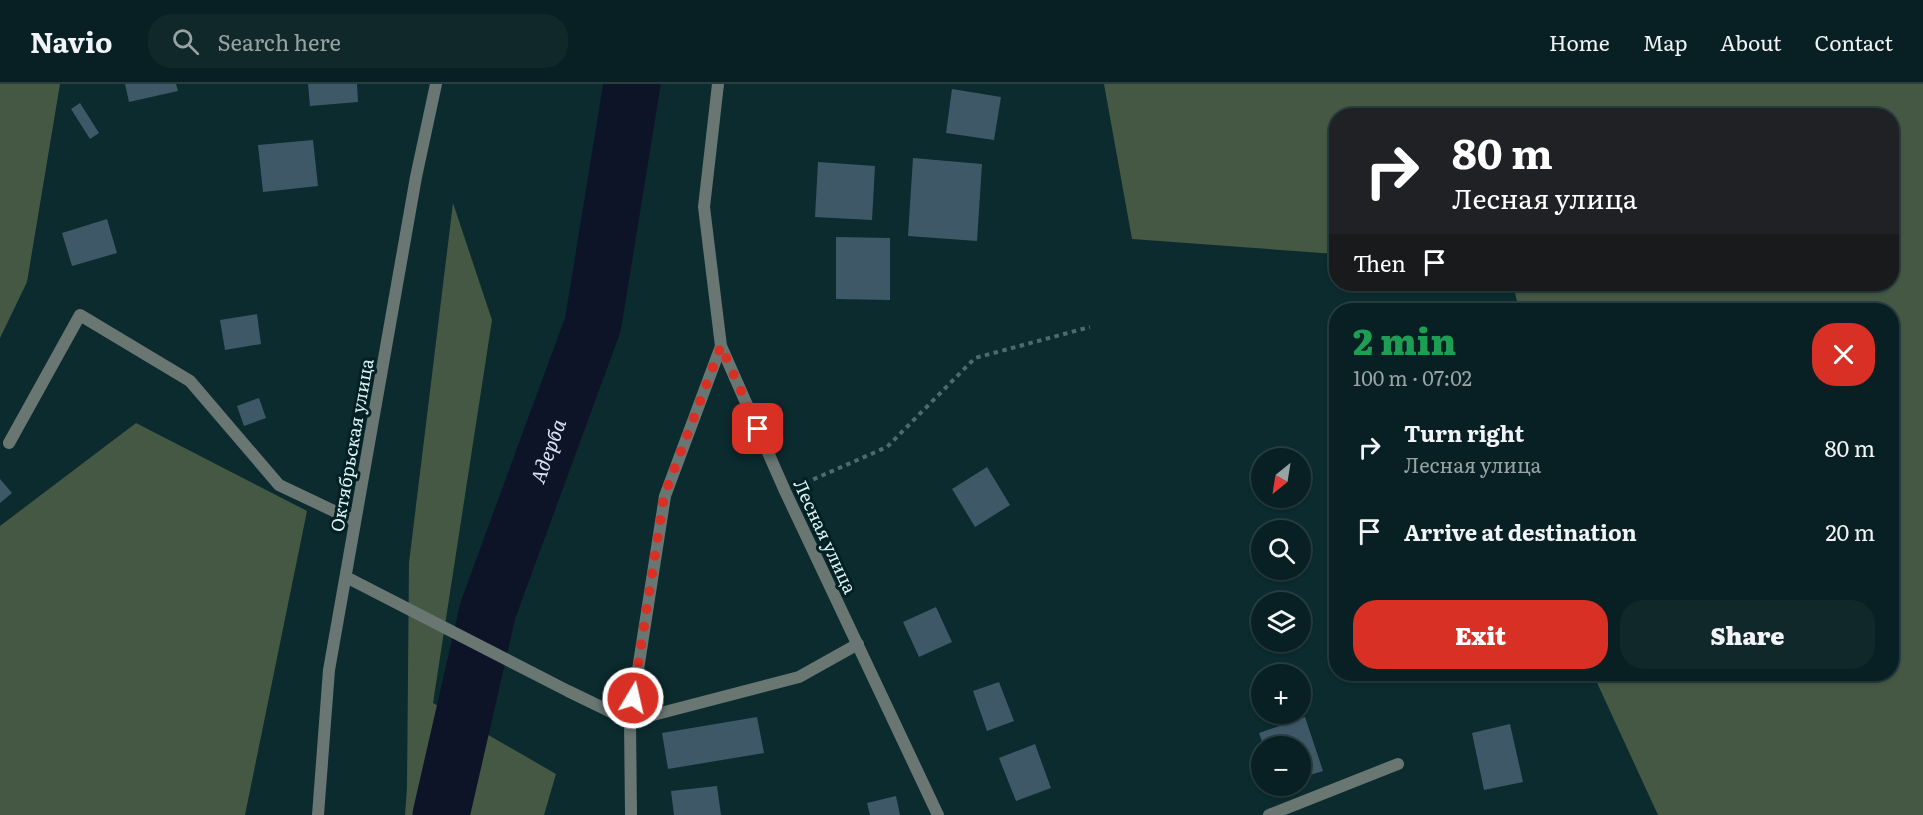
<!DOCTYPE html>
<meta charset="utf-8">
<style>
body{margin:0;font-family:Literata,serif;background:#11282b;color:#f1f3f6;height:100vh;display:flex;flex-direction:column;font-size:22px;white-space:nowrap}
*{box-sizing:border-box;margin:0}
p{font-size:20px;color:#98a3a6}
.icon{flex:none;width:33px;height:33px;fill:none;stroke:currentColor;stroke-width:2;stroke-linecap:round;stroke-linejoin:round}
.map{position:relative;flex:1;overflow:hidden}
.side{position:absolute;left:1329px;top:219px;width:570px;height:378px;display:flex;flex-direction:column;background:#082023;border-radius:24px;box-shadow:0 2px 4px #0004,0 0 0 2px #293e41}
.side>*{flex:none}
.banner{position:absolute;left:1329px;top:24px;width:570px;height:183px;border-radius:24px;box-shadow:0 2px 4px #0004,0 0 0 2px #293e41;background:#202124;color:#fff;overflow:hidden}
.needle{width:39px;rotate:210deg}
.controls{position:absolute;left:1251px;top:364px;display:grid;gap:12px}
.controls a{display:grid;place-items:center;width:60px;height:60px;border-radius:50%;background:#082023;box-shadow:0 2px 4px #0004,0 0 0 2px #293e41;font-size:30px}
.pin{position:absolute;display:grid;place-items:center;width:51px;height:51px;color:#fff;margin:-26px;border-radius:12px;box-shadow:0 3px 9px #0006}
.me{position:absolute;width:66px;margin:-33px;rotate:9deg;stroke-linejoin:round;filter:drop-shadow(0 0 4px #0008)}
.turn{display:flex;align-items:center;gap:21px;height:126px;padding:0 24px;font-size:27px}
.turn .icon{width:78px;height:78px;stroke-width:2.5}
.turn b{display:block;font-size:42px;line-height:51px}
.then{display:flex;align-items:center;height:57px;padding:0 24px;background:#0003;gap:12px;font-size:22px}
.round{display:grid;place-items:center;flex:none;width:63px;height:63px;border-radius:24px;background:#11282b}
.overview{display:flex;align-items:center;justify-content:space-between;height:102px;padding:0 24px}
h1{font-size:36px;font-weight:800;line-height:45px;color:#1e9e55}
.primary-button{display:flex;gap:12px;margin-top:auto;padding:12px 24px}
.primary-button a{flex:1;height:69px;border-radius:24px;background:#d93025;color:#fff;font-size:24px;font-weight:800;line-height:69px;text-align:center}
.primary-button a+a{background:#11282b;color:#f1f3f6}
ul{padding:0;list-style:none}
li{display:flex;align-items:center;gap:18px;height:84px;padding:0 24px}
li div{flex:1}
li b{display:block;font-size:22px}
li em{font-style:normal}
header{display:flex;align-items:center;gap:36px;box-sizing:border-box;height:84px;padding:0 30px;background:#082023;border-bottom:2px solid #293e41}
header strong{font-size:28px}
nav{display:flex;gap:33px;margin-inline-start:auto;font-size:21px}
.search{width:420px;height:54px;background:#11282b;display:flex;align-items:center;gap:15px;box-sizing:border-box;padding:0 21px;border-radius:24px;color:#98a3a6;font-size:22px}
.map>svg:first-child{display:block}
.forest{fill:#455844}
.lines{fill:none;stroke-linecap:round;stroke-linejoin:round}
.river{stroke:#0e1428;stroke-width:57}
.building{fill:#3f5868}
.path{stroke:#4e6a6d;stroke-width:4;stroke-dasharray:4.5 4.5;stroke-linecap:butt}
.service{stroke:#697672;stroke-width:12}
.minor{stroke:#697672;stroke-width:12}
.tertiary{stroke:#697672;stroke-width:12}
.route{stroke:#d93025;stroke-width:10;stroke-dasharray:0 18}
.labels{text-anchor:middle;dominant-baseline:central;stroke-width:6;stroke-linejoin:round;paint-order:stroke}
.street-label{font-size:18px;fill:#def0f2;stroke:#012125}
.water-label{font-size:20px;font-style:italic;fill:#dbe2f6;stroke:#012125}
</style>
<header>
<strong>Navio</strong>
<div class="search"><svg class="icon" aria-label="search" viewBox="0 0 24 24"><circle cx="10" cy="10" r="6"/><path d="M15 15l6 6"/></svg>Search here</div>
<nav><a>Home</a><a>Map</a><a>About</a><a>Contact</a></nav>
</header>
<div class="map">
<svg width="1923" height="731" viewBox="0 0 1923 731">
<rect width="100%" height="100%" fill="#0b2b2f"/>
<path class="forest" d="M0,0H60L27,198L0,254Z
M1104,0H1923V731H1658L1593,590H1892V226H1519L1513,200H1892V32H1336V170L1132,155Z
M453,119L492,236L433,619L556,690L544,731H405L407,703L409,479Z
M136,339L307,427L245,731H0V442Z"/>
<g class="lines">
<path class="river" id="s1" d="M441,731L488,526L593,240L632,0"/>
</g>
<path class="building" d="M125,0H176L178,7L129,18Z
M308,0H357L358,18L310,22Z
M952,5L1001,13L994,56L946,49Z
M80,19L99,49L90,55L71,25Z
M313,56L318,102L263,108L258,61Z
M913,74L982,80L977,157L908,152Z
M818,78L875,82L872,136L815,133Z
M107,135L117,169L72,182L62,149Z
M836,153L890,154V216L836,215Z
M257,230L261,260L225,266L220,236Z
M259,314L266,334L244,342L237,322Z
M987,383L1010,421L975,443L952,405Z
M0,395L12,409L0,419Z
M936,523L952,558L919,573L903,538Z
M999,598L1014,637L987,647L973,607Z
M757,633L764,669L668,685L662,649Z
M1305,633L1323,687L1300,694V663H1264L1259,649Z
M1510,640L1523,698L1484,706L1472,649Z
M1035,660L1051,704L1016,717L999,674Z
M717,702L721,731H674L671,707Z
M896,712L900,731H870L867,719Z"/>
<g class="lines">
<path class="path" d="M805,399L887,363L975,274L1090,243"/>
<path class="service" d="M9,359L80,231L190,297L279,401L355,437
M346,493L568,607L630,637L665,412L721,262"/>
<path class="minor" d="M718,0L704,123L721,262L785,407L938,731
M631,731L630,637L799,593L858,560
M1269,731L1398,680"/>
<path class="tertiary" d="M318,731L329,586L416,93L436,0"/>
</g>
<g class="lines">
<path class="route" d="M633,614L664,412L721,262L758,345"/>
</g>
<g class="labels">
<g class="street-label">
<text transform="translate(351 361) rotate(-80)">Октябрьская улица</text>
<text transform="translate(826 452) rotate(65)">Лесная улица</text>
</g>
<g class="water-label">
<text stroke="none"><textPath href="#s1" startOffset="380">Адерба</textPath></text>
</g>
</g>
</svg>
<div class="controls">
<a><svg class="needle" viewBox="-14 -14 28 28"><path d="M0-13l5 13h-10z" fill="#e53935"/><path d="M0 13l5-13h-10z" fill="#98a3a6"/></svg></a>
<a><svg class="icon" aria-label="search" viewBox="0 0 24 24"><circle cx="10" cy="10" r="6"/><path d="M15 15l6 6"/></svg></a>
<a><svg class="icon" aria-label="layers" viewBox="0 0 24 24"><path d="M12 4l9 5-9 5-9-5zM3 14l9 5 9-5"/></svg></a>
<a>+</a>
<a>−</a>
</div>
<div class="pin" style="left:758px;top:345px;background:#d93025"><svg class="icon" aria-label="arrive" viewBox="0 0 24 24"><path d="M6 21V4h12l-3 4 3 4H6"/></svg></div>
<svg class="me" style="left:633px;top:614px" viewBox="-20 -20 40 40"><circle r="17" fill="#d93025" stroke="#fff" stroke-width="3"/><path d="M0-11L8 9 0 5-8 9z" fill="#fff"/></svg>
<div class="banner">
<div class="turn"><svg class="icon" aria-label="right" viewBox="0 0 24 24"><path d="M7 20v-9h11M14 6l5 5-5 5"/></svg><div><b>80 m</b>Лесная улица</div></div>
<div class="then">Then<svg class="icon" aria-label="arrive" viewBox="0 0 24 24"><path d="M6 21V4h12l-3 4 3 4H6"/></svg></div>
</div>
<section class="side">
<div class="overview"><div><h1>2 min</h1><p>100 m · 07:02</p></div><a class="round" style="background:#d93025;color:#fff"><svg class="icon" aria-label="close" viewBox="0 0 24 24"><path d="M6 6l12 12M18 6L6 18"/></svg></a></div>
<ul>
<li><svg class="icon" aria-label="right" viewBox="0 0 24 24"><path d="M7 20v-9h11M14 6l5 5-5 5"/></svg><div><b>Turn right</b><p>Лесная улица</p></div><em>80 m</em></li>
<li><svg class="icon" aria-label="arrive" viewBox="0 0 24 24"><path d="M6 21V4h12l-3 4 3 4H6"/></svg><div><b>Arrive at destination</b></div><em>20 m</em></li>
</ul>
<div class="primary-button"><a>Exit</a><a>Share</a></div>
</section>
</div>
